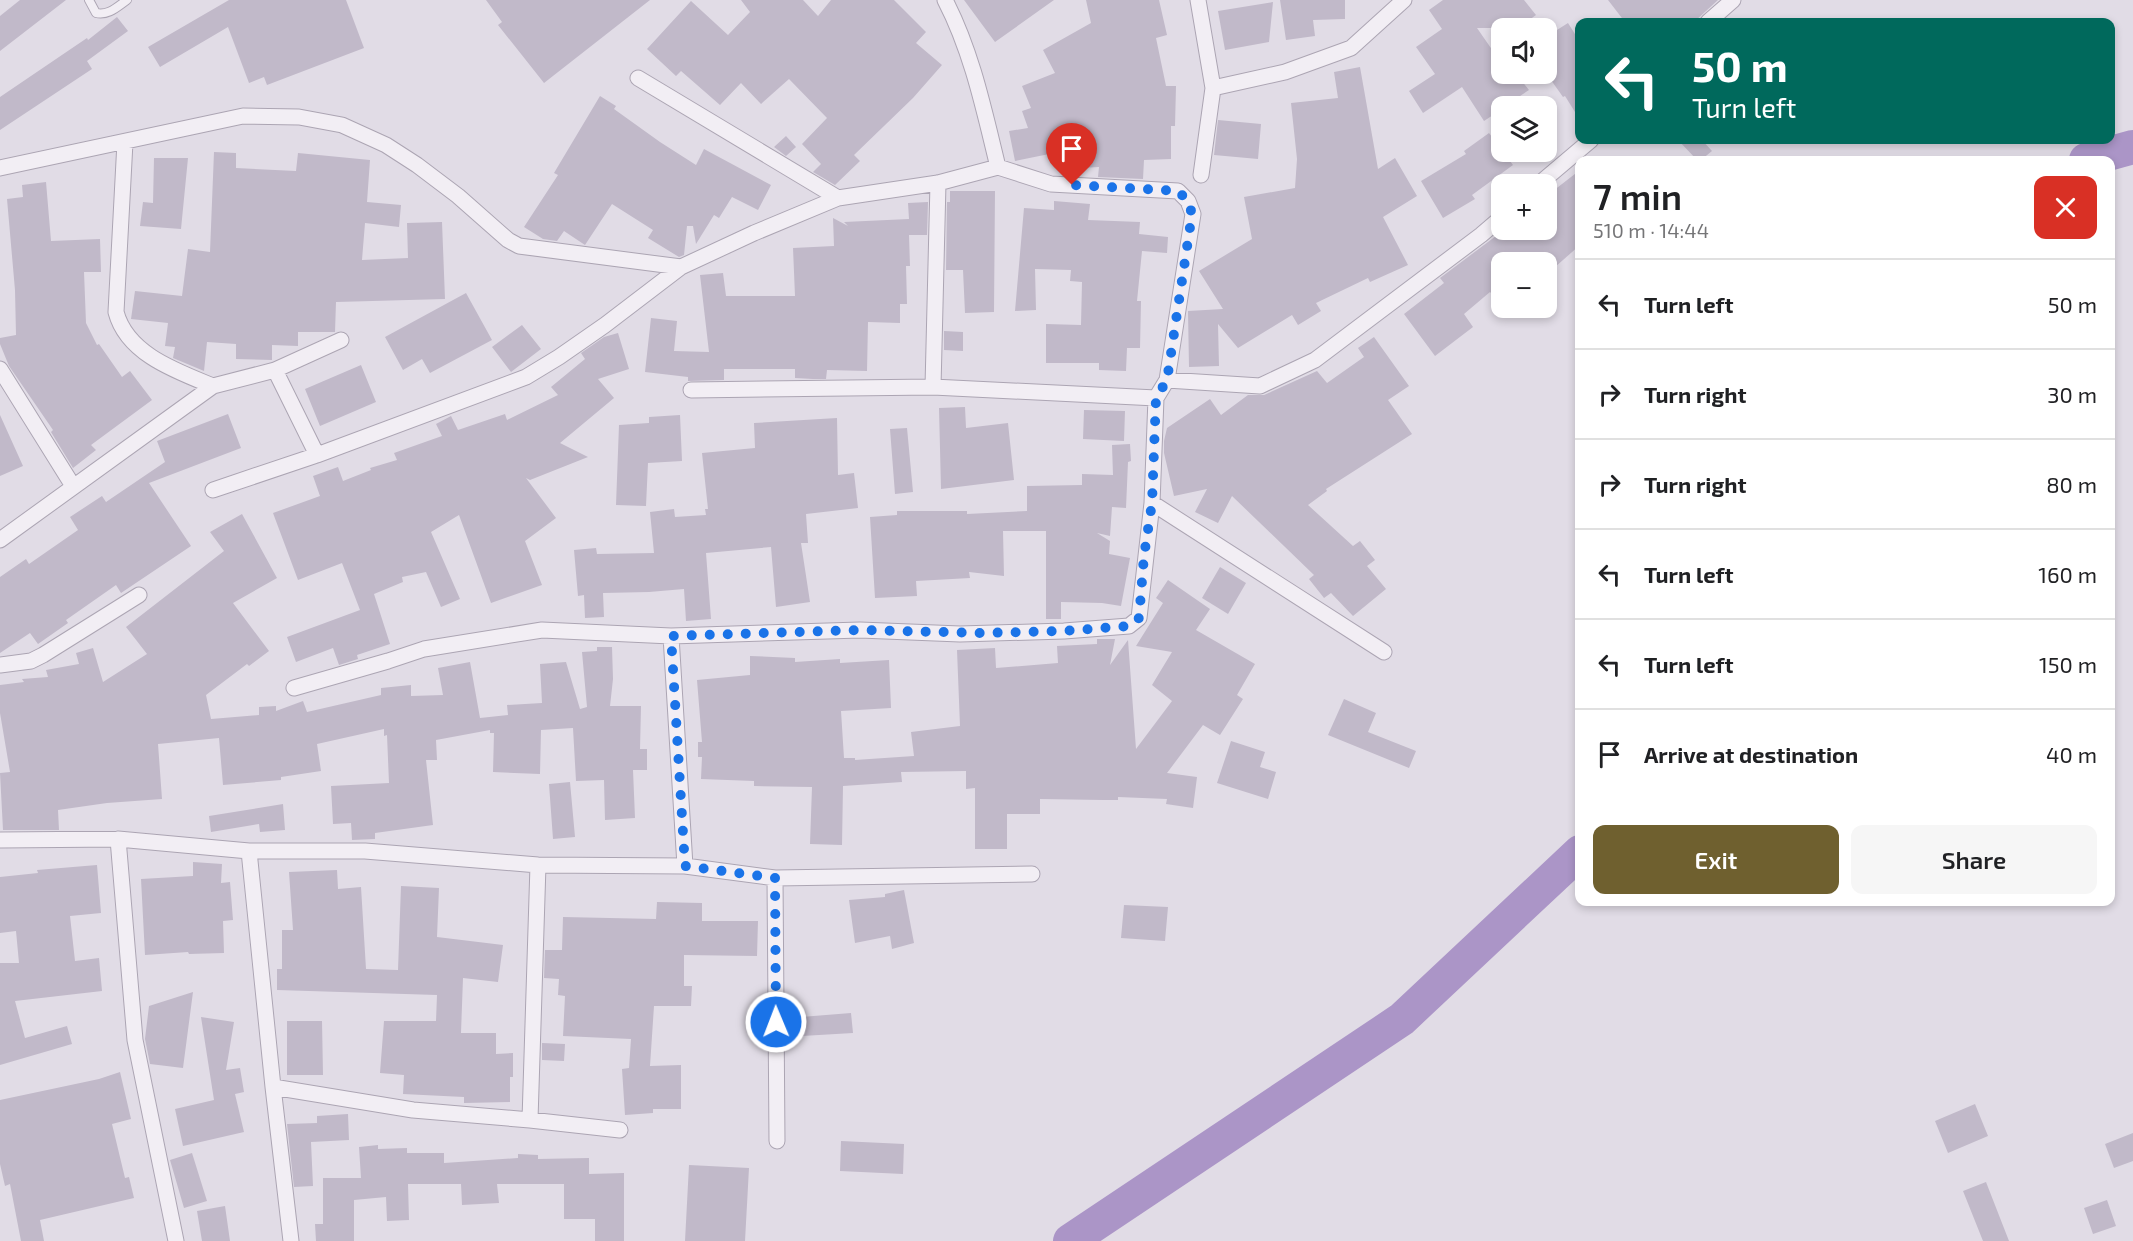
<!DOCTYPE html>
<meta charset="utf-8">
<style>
body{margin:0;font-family:"Exo 2",sans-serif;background:#f6f6f6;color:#202124;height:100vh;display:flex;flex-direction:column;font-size:22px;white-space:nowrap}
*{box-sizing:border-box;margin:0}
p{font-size:20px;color:#757577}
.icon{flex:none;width:33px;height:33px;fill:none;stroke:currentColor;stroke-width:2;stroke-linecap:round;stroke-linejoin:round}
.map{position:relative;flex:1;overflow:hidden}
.details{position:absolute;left:1575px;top:156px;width:540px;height:750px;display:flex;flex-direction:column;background:#fff;border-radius:12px;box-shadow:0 3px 9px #0003}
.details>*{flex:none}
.hud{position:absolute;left:1575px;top:18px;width:540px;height:126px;border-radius:12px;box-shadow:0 3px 9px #0003;background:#00695c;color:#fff;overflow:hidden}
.buttons{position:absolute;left:1491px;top:18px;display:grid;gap:12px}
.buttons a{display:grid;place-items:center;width:66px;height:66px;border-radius:12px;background:#fff;box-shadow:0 3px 9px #0003;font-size:30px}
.pin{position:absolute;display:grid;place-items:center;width:51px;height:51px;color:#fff;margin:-62px -26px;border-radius:50% 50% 50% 0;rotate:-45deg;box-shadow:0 0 6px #0007}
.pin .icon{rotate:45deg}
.me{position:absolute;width:66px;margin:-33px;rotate:359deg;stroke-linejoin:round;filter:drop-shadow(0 0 4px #0008)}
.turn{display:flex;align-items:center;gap:21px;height:126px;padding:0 18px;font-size:27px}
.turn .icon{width:78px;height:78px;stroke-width:2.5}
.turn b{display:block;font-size:42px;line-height:51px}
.round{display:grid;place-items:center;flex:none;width:63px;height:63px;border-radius:12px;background:#f6f6f6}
.summary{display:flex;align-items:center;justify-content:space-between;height:102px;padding:0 18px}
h1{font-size:36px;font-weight:600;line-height:45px}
.primary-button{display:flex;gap:12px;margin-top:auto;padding:12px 18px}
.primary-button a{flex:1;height:69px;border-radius:12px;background:#6f602f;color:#fff;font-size:24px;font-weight:600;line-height:69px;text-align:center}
.primary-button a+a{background:#f6f6f6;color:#202124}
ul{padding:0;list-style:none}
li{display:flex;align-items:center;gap:18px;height:90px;padding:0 18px;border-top:2px solid #e0e0e0}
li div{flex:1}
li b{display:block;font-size:22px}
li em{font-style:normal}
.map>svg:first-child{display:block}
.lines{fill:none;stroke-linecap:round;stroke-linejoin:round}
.river{stroke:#ab95c7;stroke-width:34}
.building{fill:#c1b9c9}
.service-casing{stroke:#aca5b3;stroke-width:10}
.minor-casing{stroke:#aca5b3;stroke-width:17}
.service{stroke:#f2eef4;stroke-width:8}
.minor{stroke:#f2eef4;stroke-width:15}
.route{stroke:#1a73e8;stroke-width:10;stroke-dasharray:0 18}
</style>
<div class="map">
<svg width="2133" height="1241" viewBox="0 0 2133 1241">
<rect width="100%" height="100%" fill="#e1dce6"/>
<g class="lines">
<path class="river" d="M2086,160L2133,147
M1070,1241L1402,1019L1580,852"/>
</g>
<path class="building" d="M20,0H66L0,51V16Z
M229,0H346L364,48L267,85L264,77L249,83L228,27L160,67L148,47Z
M486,0H650L544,83L498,25L502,22Z
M741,0H803L818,16L831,0H894L926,32L916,43L942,65L913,98L854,155L860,161L835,185L813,172L821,164L802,144L827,118L789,79L761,104L741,83L720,105L681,71L676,76L647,49L691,1L728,35L750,12Z
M964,0H1054L995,42Z
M1086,0H1159L1167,35L1156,38L1166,86H1176L1175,126H1171V159L1144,160L1143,179L1098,177L1099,167L1060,169L1059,152L1015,161L1009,131L1028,128L1022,111L1031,108L1022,86L1055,73L1043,50L1091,23Z
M1280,0H1345V19L1313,20L1315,36L1286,40Z
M1443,0H1524L1536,15L1518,28H1477L1502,64V74H1516L1529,90L1505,106H1502V109L1484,121L1462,87L1423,113L1409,91L1435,74L1416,47L1442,29L1429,10Z
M1608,0H1718L1694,22H1625Z
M1273,2L1269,42L1225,50L1218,11Z
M117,17L128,31L87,61L92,69L0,130V97L87,38L88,40Z
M1568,23L1580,42V120L1565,96L1563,97L1546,73V37Z
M1360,67L1378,169L1395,158L1417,196L1383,217L1408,265L1370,282L1368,278L1316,303L1321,311L1298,325L1292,315L1238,348L1218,324L1219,366L1189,367L1188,311L1223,309L1199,271L1252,239L1244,197L1295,188L1297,159L1291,103L1338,98L1334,72Z
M600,96L616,106L614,109L660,142L696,165L704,149L771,185L758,210L732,197L719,218L714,215L696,244L693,226H687L684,255L679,257L648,238L653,230L612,204L585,245L564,231L557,241L543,239L524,227L558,175L554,173Z
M1218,120L1261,124L1258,159L1214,155Z
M1489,133L1513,165L1472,195L1475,199L1443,218L1421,181L1466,154L1464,151Z
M786,136L796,147L786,156L774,147Z
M1678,140H1702L1712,151L1701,160H1697Z
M214,152L236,153V168L296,171L298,153L370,160L367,202L401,205L399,227L365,223L362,260L408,258L407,223L442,222L445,299L336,302L335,332H298V346L272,345V360L236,359V344L207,342L204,371L173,358L175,347L165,346L168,323L131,319L135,291L182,296L188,249L210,252Z
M154,158H188L181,229L140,226L143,202L153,203Z
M1580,170V245L1546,275V262H1502V288L1493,295L1490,292L1464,314L1473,327L1435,356L1404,314L1444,283L1440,278L1504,230H1546V203L1556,195L1553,191Z
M46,182L51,241L100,239L101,272H84L86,323L97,345L99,344L122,377L130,371L152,400L91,445L96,450L73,468L51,432L53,430L9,366L0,344V338L16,335L15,290L7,199L23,197L22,185Z
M950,191H995L994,312L965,313L963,270H946L947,202H950Z
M1054,201L1090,204L1088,220L1140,222L1139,234L1168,237L1167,253L1142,251L1137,301H1141L1140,348H1127L1126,371L1099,370V363H1046V324L1081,325L1082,282L1070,281L1071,270L1035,269L1036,310L1015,311L1024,208L1054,210Z
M928,202L927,235H909L910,266H906L907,304H900V323L868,322L867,371L827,370L826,379H813L795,378V369H724V380L688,381V377L645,372L651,318L677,321L674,351L709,352L700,275L723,273L726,296H795L793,248L834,246L833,218L848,226L844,222L909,219L908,203Z
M466,293L492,340L430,373L422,359L403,370L385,337Z
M522,325L541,349L511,372L492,347Z
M944,331L963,332V351L944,350Z
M618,333L629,369L598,379L614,398L560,443L588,457L530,480L526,478L556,518L525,541L542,585L491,603L459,515L431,532L460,599L441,607L426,572L402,577L403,582L374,594L390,644L357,655L358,659L339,665L333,648L296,662L287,637L360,610L342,563L298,580L273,513L320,496L313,476L338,467L343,481L371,470L370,468L397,460L394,453L442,436L436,424L451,416L458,430L505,414L507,420L558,395L551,387L585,359L581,353L604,337Z
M1374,337L1409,386L1388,400L1412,434L1326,489L1327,491L1308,505L1353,546L1360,541L1375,560L1367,566L1386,589L1353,616L1331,593L1324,598L1309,579L1314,575L1232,496L1218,523L1195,512L1207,489L1174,496L1164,453V441L1167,428L1210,399L1221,415L1248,395H1264L1317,371L1327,383L1364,357L1358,348Z
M361,365L376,402L320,426L305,389Z
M965,407L966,428L1008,423L1014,480L941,489L939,408Z
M1084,410L1125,411L1124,441L1083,439Z
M228,414L241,448L149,483L191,546L121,593L116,585L66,620L68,623L38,644L30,633L0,653V577L26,559L29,564L78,530L70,517L102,496L106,502L165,462L157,441Z
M0,415L23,466L0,476Z
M680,415L682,461L648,463L646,506L616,505L619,425L649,423V417Z
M837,418L838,475L854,473L858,508L806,514L808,543H801L810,602L776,607L771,547L706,553L711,619L686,621L684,589L649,592L603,593L604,617L585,618L584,595L578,596L574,550L596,548L597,554L654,553L650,512L674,509L675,517L706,515L705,509H708L702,453L755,448L754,423Z
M907,428L913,492L895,494L890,429Z
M1130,444L1131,461L1128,462L1126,508L1112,507L1110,536L1097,533L1110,541L1109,554L1130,558L1121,606L1102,603L1061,602V619H1046V531H1003L1004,576L969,572L970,578L916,581L917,596L875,598L870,517L897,515V511H967V514L1027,511V486L1082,485V474L1113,475L1112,445Z
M242,514L277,578L233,603L269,651L249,666L247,664L206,695L211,719L259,715V707L276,706V711L303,701L307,712L381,695V688L411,685V696L443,695L438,668L470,662L480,718L508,715L507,705L542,703L540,664L566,662L580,709L587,707L582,652L597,651V647H612L613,679L610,706H641L640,749H647V770H633L635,818L605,820L604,780L576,781L573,728L541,730L540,774L493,772L494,733H490V730L436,740L437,760H426L433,825L375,833V839L352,840L351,823L333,824L331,786L389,783L387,735L384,736V729L317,744L321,771L281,777V780L223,785L219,738L158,744L162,799L107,803L58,810L59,830H3L0,773L10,772L0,713V685L24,682L22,679L48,677L46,670L79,664L76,653L93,648L103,682L147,654L126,627L224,551L210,532Z
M1220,567L1246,583L1228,614L1202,598Z
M1168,580L1210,609L1196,630L1255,664L1237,695L1243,699L1220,735L1203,725L1167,773L1197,777L1193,808L1166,804L1167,799L1118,797V800H1103L1040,799V814H1007V849H975V788L966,789V771L901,772L902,782L843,786L842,845L810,844L812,787L754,786V781L701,779L702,757H698V742H702L697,680L750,675V656L795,658V662L840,659V663L889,660L891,708L841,711L844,758H855V760L914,756L911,732L960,726L957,650L995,648L996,668L1058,663L1057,646L1097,644V639H1115L1110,665L1128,640L1136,749L1172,701L1152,685L1172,652L1136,646L1163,603L1156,598Z
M1344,699L1376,713L1368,732L1416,751L1409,768L1328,735Z
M1231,741L1265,752L1260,767L1276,772L1268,799L1217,783Z
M570,782L575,837L553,839L549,784Z
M283,804L285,830L260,832L259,824L211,832L209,816Z
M193,862L222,864L221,883L230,882L233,920L223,921L224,953L189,954L188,952L145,955L141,879L193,876Z
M97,865L101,913L70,916L75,961L99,958L102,991L15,1001L25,1038L67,1026L72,1044L0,1065V963H19L16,931L0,933V877L38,873L37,870Z
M337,870L338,889L361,887L366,969L398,970L401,886L439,888L437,937L503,945L498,982L463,978L461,1033H496V1054L513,1053V1077H510V1102L464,1103V1097L403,1094L404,1075L380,1073L384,1021H436L437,995L277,990V969H282V930H293L289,872Z
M904,890L914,943L892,949L890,936L855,943L849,900L885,897V894Z
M657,902L702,903V921H758L757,956L684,955V986H692L691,1006H654L650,1066L681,1065V1109H653V1113L625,1115L622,1069L629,1068L631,1039L563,1036L565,996L558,995L559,979L544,978L545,950H562L563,917L656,919Z
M1124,905L1168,907L1165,941L1121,938Z
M193,992L183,1068L150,1064L145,1039L149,1006Z
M851,1013L853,1033L802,1036L801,1017Z
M201,1017L234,1022L226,1070L240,1068L244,1092L235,1094L244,1132L183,1146L175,1109L214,1100Z
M287,1021H322L323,1075H287Z
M542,1043L565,1044L564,1061L542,1060Z
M120,1072L131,1119L112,1124L125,1178L129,1177L134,1198L40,1220L44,1241H21L10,1184L5,1186L0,1164V1100L99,1079Z
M1975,1104L1988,1136L1948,1153L1935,1121Z
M348,1114L349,1140L311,1142L313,1186L294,1187L287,1124L317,1123V1116Z
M2133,1133V1161L2114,1168L2105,1144Z
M841,1141L904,1144L903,1174L840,1171Z
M378,1145V1149L407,1148V1153H444V1163L518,1158V1154L538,1155V1159L589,1158V1174L624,1173V1241H595V1219H564V1184H497L499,1203L462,1205L461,1184H408L409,1220L387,1221L386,1197L354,1200V1241H316L315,1224H323V1178H361L359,1147Z
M192,1153L207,1201L184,1208L170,1160Z
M689,1165L749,1168L745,1241H685Z
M1986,1182L2009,1241H1983L1963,1191Z
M2107,1200L2116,1226L2093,1234L2084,1208Z
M225,1206L230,1241H202L197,1211Z"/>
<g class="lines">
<g class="service-casing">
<path id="service" d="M89,0L96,13C108,16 117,7 127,0"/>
</g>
<g class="minor-casing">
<path id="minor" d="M945,0C972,52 984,110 998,167
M1198,0L1213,88L1201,175
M1708,22L1733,0
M638,78L838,198
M1213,88L1285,72L1351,48L1404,0
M125,142L116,312C127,354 176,371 213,386
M0,168L243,116L299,117L342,125L386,145L417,165L458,196L508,240L519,246L681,267
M1539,184L1591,140
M0,369L73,486
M275,370L317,455
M1167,380L1260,386L1315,360L1481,235L1502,217
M933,387L938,183
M691,390L933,387L1156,398
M213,490L317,455L526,377L559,357L605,325L681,267L754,233L838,198L938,183L998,167L1051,184L1178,191L1188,201L1193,214L1167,380L1156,398L1152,503L1139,618L1129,626L1064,631L960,634L860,630L671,636L542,630L424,649L388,661L294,688
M1152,503L1384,652
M0,540L213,386L275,370L341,340
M671,636L685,866
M0,665L31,661L43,655L139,595
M118,839L135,1040L176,1241
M0,840L118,839L249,851H365L538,865L685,866L775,878L1032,874
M249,851L273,1087L413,1110L530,1120L538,865
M775,878L777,1141
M273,1087L291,1241
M530,1120L620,1130"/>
</g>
<use href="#service" class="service"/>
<use href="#minor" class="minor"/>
</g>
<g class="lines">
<path class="route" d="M776,1022L775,878L685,866L671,636L860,630L981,633L1064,631L1129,626L1139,618L1144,556L1152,503L1156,398L1167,380L1192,214L1188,201L1178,191L1072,185"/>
</g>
</svg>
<div class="buttons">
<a><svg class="icon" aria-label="sound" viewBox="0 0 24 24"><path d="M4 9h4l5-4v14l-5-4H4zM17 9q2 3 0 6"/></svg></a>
<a><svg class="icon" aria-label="layers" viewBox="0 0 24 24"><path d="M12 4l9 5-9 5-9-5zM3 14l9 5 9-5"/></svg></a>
<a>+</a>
<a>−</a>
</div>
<div class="pin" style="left:1072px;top:185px;background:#d93025"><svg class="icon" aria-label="arrive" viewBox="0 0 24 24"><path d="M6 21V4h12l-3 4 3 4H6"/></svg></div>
<svg class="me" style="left:776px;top:1022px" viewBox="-20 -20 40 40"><circle r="17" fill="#1a73e8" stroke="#fff" stroke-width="3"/><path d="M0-11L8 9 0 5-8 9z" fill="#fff"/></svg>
<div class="hud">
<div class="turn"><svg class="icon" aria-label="left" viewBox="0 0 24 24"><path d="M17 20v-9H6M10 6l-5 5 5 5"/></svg><div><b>50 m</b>Turn left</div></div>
</div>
<section class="details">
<div class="summary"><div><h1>7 min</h1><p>510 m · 14:44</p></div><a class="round" style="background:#d93025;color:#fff"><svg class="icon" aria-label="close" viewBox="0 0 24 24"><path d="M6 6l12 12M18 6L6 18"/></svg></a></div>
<ul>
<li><svg class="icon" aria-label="left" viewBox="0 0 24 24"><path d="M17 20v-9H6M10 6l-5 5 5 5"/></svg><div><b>Turn left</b></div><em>50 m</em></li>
<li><svg class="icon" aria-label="right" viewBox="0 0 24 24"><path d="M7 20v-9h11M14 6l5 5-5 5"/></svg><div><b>Turn right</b></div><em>30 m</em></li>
<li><svg class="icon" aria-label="right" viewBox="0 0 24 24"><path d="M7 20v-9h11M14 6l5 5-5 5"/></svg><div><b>Turn right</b></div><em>80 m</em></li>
<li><svg class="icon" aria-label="left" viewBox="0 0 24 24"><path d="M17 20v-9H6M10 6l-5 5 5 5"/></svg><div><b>Turn left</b></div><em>160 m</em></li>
<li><svg class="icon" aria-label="left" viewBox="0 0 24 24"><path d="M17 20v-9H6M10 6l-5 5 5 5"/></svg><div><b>Turn left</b></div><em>150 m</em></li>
<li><svg class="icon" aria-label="arrive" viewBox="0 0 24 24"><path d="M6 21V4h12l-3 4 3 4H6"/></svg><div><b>Arrive at destination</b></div><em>40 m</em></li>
</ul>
<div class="primary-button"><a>Exit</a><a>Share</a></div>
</section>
</div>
